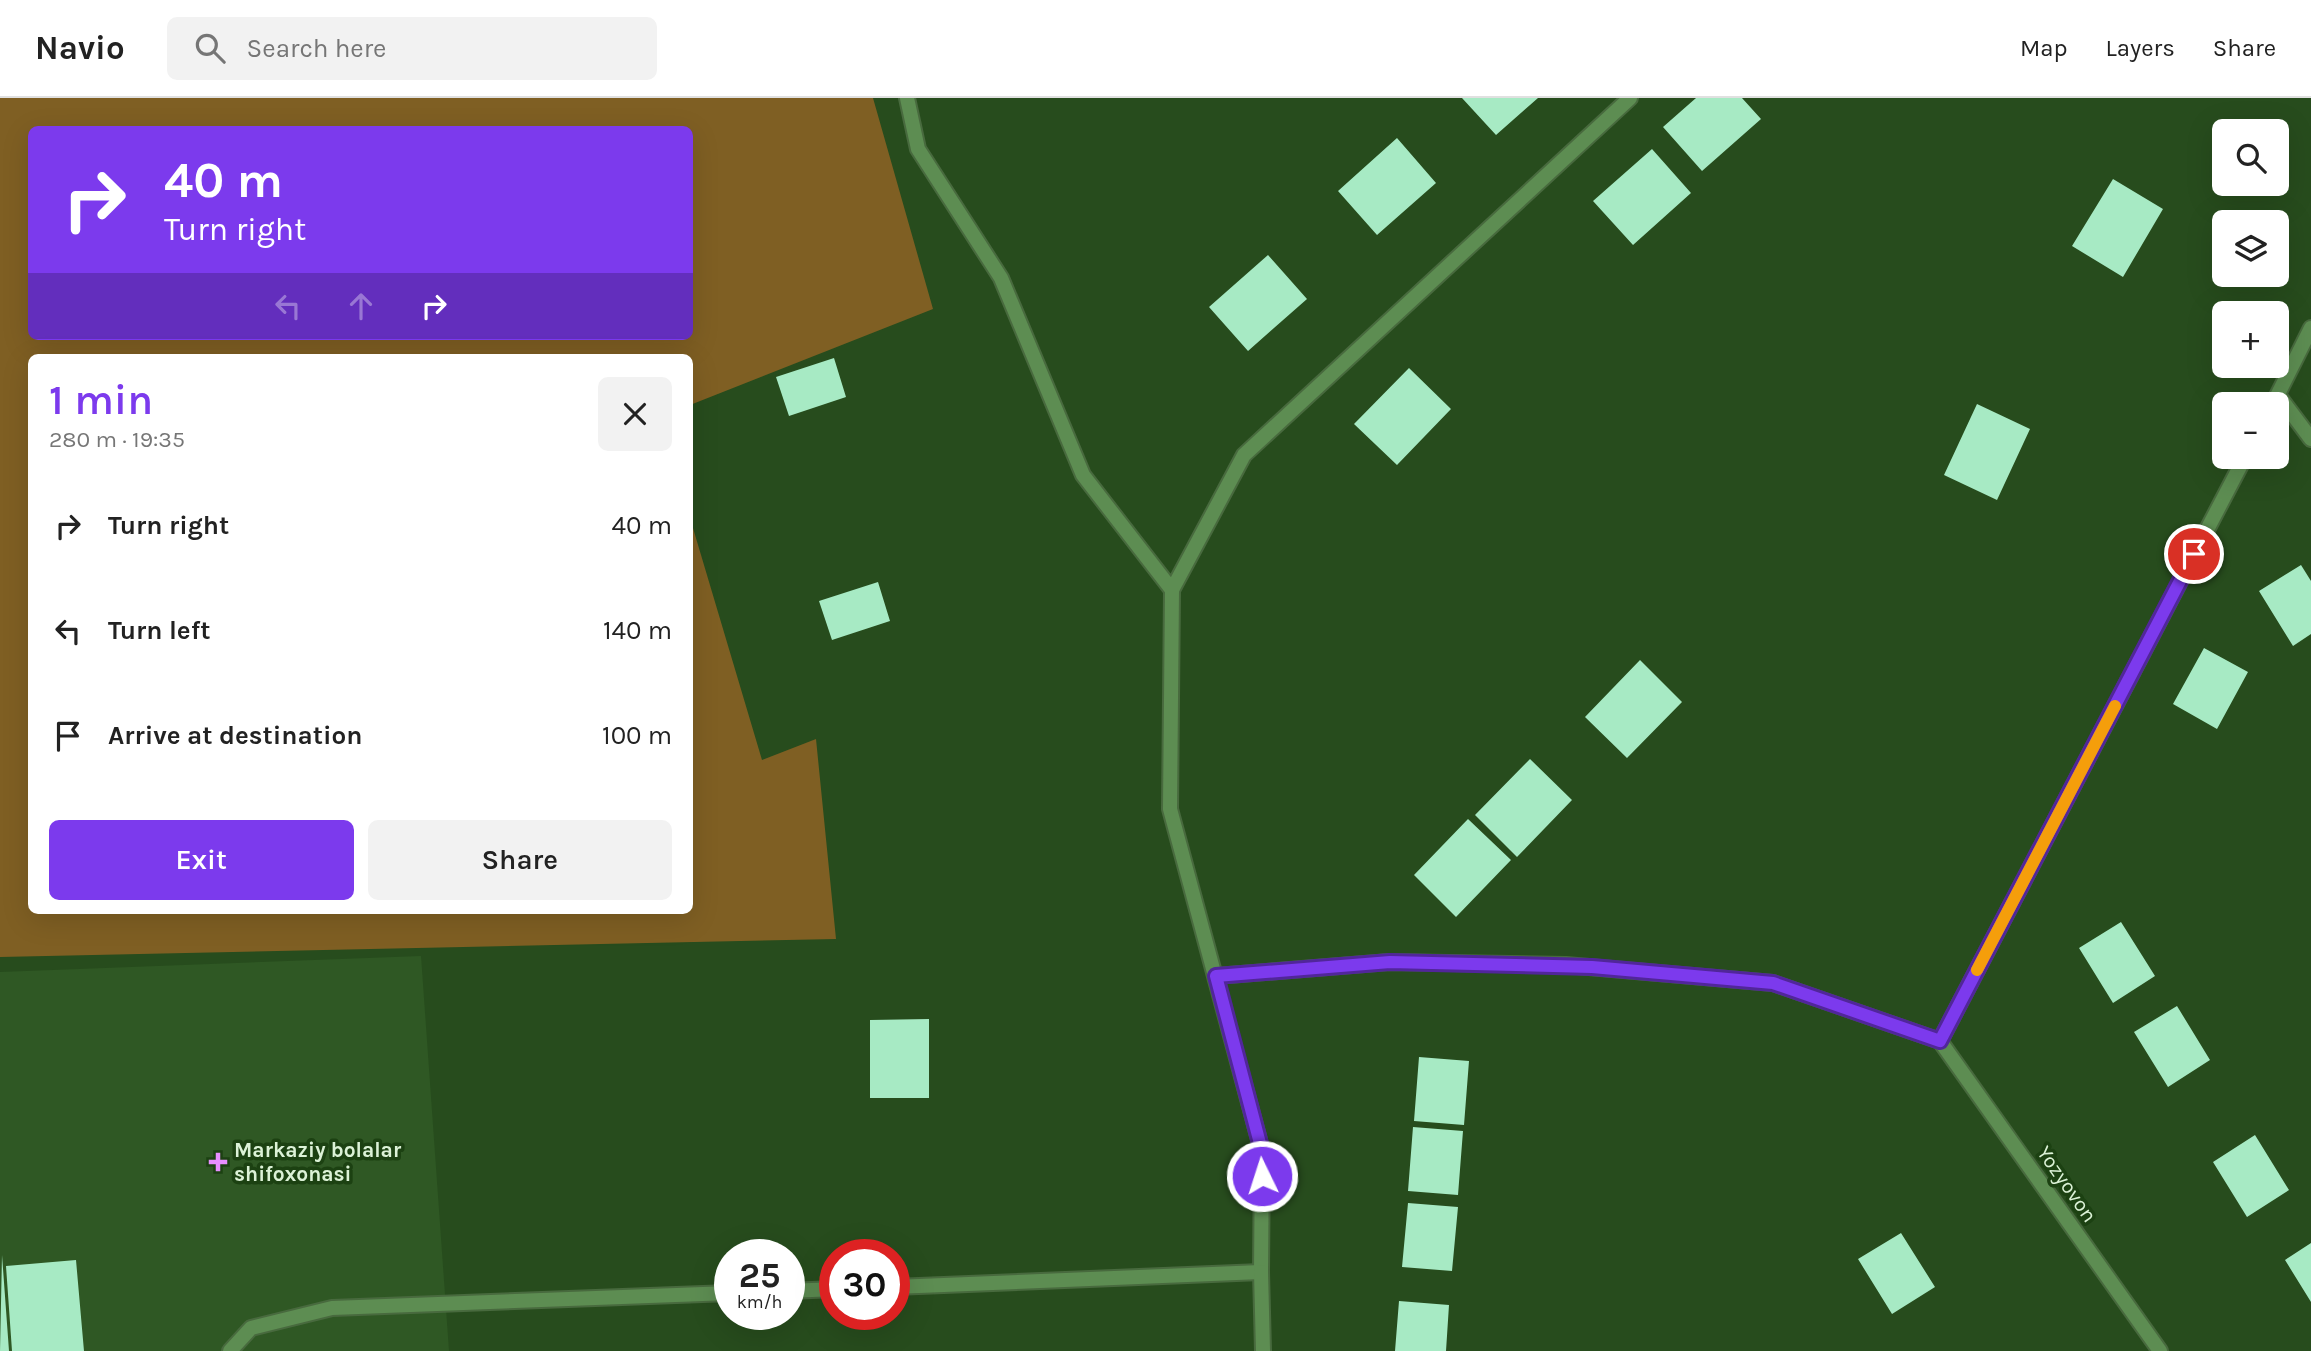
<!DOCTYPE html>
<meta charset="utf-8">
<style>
body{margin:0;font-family:Karla,sans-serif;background:#f2f2f2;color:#222;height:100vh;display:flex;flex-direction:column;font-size:26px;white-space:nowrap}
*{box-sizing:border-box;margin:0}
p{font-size:23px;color:#767676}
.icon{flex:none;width:38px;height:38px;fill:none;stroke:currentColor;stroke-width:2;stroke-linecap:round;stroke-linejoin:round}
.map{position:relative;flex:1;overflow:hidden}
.drawer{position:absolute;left:28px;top:256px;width:665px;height:560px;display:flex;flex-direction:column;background:#fff;border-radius:10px;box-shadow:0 7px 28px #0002}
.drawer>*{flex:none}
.banner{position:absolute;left:28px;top:28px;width:665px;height:214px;border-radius:10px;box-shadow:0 7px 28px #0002;background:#7c3aed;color:#fff;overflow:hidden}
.fabs{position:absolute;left:2212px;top:21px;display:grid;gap:14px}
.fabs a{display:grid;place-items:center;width:77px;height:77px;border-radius:10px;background:#fff;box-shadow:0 7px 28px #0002;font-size:35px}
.speed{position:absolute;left:714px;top:1141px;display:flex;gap:14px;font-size:35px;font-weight:700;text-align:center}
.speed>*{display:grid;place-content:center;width:91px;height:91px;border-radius:50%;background:#fff;box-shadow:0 7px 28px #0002;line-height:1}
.speed small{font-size:18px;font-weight:400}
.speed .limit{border:10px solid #d22;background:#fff;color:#111}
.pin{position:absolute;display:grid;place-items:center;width:60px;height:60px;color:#fff;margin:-30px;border:4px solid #fff;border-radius:50%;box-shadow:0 2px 7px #0007}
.me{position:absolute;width:77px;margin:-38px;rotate:356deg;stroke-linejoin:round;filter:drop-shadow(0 0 5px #0008)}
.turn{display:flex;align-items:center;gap:24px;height:147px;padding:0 21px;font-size:32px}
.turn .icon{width:91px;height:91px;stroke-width:2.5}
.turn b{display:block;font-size:49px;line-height:60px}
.lanes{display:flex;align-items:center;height:66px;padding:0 21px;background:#0003;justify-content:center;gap:35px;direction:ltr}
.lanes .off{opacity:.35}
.round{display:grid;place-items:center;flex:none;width:74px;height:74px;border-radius:10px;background:#f2f2f2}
.summary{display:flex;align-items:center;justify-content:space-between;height:119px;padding:0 21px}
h1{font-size:42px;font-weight:600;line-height:52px;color:#7c3aed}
.primary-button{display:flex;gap:14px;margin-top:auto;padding:14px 21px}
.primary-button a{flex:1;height:80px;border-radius:10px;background:#7c3aed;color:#fff;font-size:28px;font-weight:600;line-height:80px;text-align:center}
.primary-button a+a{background:#f2f2f2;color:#222}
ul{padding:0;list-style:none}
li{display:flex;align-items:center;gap:21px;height:105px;padding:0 21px}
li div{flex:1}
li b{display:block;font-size:26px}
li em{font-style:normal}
header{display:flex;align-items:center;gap:42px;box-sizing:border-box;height:98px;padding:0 35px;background:#fff;border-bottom:2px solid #e0e0e0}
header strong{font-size:33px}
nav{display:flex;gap:38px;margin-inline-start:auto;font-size:24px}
.search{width:490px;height:63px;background:#f2f2f2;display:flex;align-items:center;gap:18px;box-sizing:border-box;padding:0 24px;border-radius:10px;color:#767676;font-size:26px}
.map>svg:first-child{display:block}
.built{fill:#2f5824}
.green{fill:#7f5f23;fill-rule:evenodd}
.building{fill:#a7eac4}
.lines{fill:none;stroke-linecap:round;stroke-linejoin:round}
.service-casing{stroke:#486a3e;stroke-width:18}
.minor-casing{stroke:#486a3e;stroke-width:18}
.tertiary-casing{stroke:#486a3e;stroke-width:18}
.service{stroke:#5d8d52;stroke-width:14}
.minor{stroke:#5d8d52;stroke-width:14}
.tertiary{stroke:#5d8d52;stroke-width:14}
.route-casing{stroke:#51269a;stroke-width:18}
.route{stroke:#7c3aed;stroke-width:12}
.slow{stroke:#f59e0b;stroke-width:12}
.poi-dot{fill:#e88eff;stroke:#1c4112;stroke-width:2.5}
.labels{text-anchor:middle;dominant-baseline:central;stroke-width:7;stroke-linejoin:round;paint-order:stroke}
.poi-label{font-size:21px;font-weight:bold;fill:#dcf2d7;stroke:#1c4112;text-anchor:start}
.street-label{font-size:21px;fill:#dcf2d7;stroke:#1c4112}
</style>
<header>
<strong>Navio</strong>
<div class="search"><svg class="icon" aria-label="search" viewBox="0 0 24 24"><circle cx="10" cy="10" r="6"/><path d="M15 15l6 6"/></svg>Search here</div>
<nav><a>Map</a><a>Layers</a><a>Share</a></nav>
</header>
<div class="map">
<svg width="2311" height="1253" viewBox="0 0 2311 1253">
<rect width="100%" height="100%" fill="#274c1d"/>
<path class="built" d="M421,858L449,1253H0V874Z"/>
<path class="green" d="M0,0H873L933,211L690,307V259H32V812H690V420L762,662L816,641L836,841L0,859ZM32,32H690V238H32Z"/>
<path class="building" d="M1462,0H1538L1496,37Z
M1696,0H1742L1761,21L1702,73L1663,29Z
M1397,40L1436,85L1377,137L1338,93Z
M1652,51L1691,95L1633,147L1593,103Z
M2113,81L2163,111L2123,179L2072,148Z
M1268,157L1307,201L1248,253L1209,209Z
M834,260L846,299L789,318L776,279Z
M1409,270L1451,311L1397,367L1354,326Z
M1977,306L2030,331L1997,402L1944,377Z
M2301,467L2311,483V536L2293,548L2259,493Z
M878,484L890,523L832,542L819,503Z
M2204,550L2248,574L2217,631L2173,606Z
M1640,562L1682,604L1627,660L1585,619Z
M1530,661L1572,702L1517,759L1475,717Z
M1468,721L1511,762L1456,819L1414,777Z
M2121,824L2155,878L2113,905L2079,850Z
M2177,908L2210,962L2168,989L2134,934Z
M929,921V1000H870V922Z
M1419,959L1469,963L1464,1027L1414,1023Z
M1413,1029L1463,1033L1458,1097L1408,1093Z
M2255,1037L2289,1092L2247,1119L2213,1064Z
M1408,1105L1458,1109L1452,1173L1402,1169Z
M1901,1135L1935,1189L1892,1216L1858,1161Z
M2311,1145V1204L2285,1162Z
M2,1157L9,1253H0Z
M76,1162L84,1253H12L6,1168Z
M1399,1203L1449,1207L1446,1253H1395Z"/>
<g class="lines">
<g class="service-casing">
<path id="service" d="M894,1189L1261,1174
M789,1193L835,1191
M230,1253L251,1230L332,1210L730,1195"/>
</g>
<g class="minor-casing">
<path id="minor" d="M907,0L918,51L1001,180L1083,377L1172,492
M2278,297L2311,341
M2273,306L2311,230
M1216,878L1389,864L1566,867L1773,885L1940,943
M1940,943L2245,359
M1940,943L2160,1253
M1261,1174L1262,1053L1170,711L1172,492L1244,357L1630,0"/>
</g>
<g class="tertiary-casing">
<path id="tertiary" d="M1261,1174L1263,1253"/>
</g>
<use href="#service" class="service"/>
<use href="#minor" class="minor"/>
<use href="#tertiary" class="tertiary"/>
</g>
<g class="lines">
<g class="route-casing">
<path id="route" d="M1262,1078V1053L1216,878L1390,864L1592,869L1773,885L1940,943L2194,456"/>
</g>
<use href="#route" class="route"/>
<path class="slow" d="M1977,872L2115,608"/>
</g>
<path class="poi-dot" d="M214.5 1053.5h7v7h7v7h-7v7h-7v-7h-7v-7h7z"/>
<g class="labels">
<g class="poi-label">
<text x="234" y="1052">Markaziy bolalar<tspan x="234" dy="24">shifoxonasi</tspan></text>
</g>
<g class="street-label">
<text transform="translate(2067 1086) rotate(55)">Yozyovon</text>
</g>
</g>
</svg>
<div class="fabs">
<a><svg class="icon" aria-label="search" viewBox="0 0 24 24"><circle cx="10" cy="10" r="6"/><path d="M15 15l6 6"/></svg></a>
<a><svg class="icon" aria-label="layers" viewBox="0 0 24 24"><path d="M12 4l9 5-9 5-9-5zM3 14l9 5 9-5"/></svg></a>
<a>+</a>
<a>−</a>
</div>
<div class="speed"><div>25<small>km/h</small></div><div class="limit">30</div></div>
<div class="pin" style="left:2194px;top:456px;background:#d93025"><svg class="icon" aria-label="arrive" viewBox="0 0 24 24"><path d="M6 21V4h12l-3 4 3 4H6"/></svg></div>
<svg class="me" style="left:1262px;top:1078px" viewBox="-20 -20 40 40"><circle r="17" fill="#7c3aed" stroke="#fff" stroke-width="3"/><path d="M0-11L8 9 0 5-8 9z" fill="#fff"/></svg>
<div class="banner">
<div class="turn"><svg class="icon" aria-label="right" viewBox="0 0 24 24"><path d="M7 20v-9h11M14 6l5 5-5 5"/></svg><div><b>40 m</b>Turn right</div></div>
<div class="lanes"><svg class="icon off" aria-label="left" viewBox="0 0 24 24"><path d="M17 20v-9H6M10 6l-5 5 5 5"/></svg><svg class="icon off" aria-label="ahead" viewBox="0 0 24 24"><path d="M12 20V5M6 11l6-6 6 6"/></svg><svg class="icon" aria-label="right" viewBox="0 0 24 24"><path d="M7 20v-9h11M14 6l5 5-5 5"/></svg></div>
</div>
<section class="drawer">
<div class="summary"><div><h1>1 min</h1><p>280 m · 19:35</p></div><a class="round"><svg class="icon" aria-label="close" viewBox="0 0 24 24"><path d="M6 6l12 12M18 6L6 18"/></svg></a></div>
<ul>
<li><svg class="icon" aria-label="right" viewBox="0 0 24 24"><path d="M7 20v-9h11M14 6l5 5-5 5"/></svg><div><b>Turn right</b></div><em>40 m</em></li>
<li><svg class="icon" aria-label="left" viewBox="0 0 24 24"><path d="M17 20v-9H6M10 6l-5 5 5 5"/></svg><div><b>Turn left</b></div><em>140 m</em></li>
<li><svg class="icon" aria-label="arrive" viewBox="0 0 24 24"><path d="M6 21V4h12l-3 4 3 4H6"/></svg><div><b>Arrive at destination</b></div><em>100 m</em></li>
</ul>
<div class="primary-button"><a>Exit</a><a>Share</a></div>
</section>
</div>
